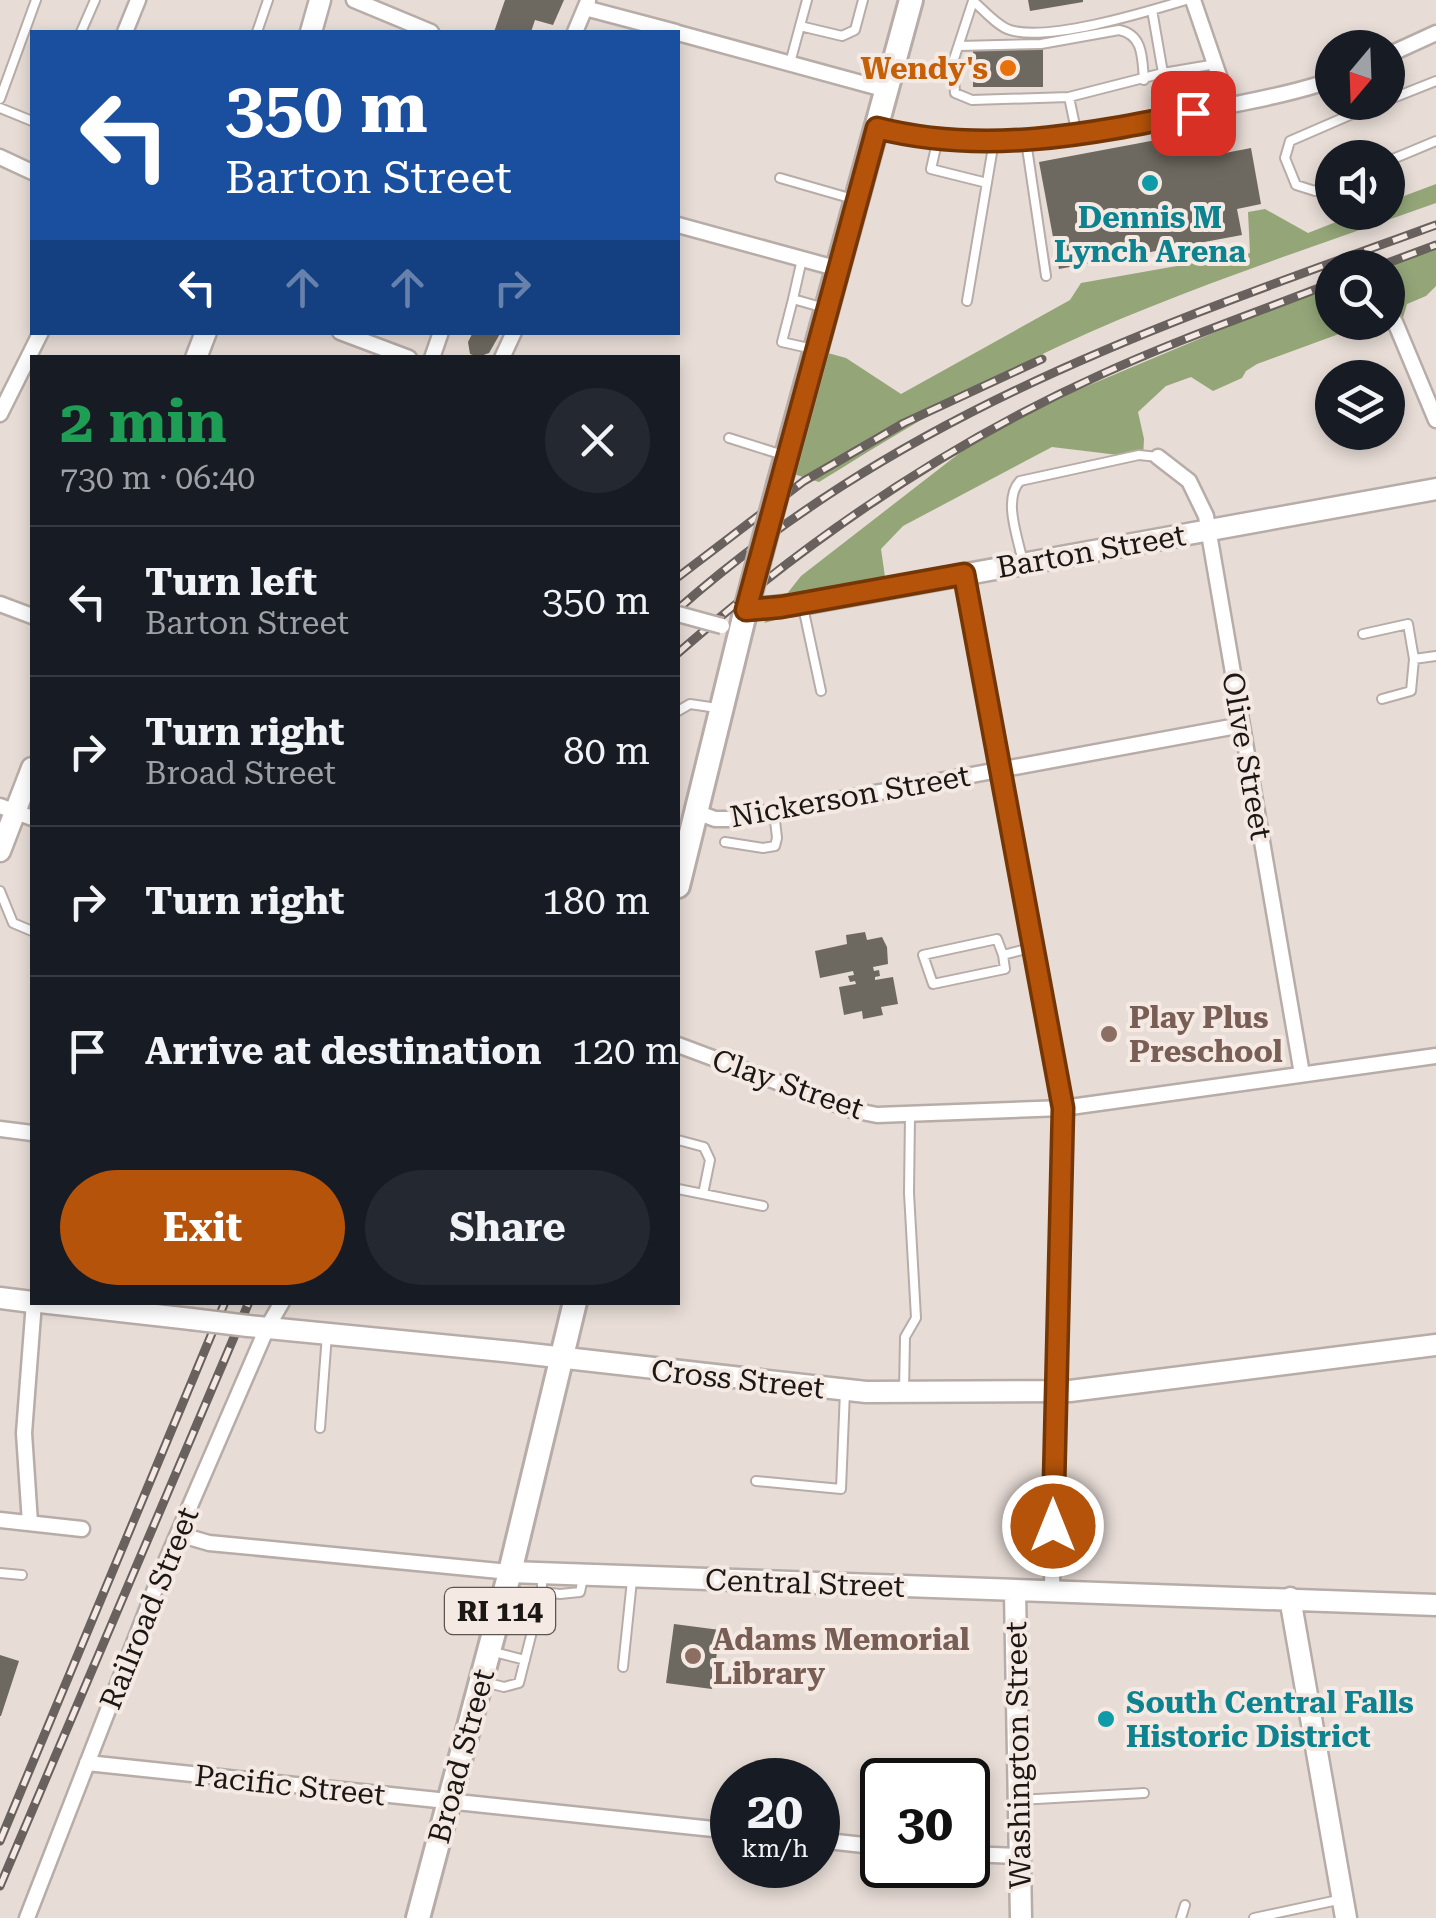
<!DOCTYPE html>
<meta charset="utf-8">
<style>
body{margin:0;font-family:"Roboto Serif",serif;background:#242831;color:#f1f3f6;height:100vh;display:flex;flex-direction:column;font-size:38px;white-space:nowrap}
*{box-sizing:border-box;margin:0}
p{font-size:32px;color:#9ea1a6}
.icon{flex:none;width:55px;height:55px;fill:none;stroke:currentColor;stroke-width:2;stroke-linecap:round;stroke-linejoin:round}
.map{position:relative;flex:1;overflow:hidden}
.sheet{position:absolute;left:30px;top:355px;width:650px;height:950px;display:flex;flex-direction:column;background:#171b24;border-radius:0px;box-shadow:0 5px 15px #0003}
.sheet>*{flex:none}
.top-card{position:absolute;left:30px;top:30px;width:650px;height:305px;border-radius:0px;box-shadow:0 5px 15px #0003;background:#1a4fa0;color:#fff;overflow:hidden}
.needle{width:65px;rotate:199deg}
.controls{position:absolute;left:1315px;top:30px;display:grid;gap:20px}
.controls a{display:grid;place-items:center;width:90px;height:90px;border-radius:50%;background:#171b24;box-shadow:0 5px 15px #0003;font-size:50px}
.speed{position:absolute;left:710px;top:1758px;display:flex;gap:20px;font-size:50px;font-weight:700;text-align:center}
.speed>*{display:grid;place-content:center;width:130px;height:130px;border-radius:50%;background:#171b24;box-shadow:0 5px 15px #0003;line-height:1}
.speed small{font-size:25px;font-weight:400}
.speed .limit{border:5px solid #111;border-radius:15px;background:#fff;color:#111}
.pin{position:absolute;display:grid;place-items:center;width:85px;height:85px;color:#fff;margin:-42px;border-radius:20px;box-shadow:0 5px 15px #0006}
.me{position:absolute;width:110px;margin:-55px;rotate:0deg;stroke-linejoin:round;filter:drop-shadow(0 0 8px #0008)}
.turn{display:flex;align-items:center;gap:35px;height:210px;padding:0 30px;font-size:45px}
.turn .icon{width:130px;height:130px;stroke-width:2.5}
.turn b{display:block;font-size:70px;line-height:85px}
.lanes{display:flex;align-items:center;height:95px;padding:0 30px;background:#0003;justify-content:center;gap:50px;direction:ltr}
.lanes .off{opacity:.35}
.round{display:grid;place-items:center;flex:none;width:105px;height:105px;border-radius:52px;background:#242831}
.headline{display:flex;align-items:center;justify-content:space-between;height:170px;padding:0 30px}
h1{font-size:60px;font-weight:700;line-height:75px;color:#1e9e55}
.cta{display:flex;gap:20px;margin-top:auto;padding:20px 30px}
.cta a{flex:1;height:115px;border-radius:60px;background:#b45309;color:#fff;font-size:40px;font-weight:700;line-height:115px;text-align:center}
.cta a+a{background:#242831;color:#f1f3f6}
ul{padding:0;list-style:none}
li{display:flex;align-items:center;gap:30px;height:150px;padding:0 30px;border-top:2px solid #363941}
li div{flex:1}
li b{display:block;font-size:38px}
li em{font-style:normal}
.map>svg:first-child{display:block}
.forest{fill:#94a678}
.building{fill:#6e6960}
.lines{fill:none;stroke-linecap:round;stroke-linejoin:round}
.lane-casing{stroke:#b7aca7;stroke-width:12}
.street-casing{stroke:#b7aca7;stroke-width:19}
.secondary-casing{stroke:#b7aca7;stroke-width:25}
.primary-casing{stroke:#b7aca7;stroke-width:28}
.lane{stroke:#fff;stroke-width:8}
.street{stroke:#fff;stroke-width:14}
.secondary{stroke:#fff;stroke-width:20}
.primary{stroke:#fff;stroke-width:22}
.rail-casing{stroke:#68615e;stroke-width:9}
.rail{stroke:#f5e9e3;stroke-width:5;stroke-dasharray:15;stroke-linecap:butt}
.street-bridge-casing{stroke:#b7aca7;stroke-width:19;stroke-linecap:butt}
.secondary-bridge-casing{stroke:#b7aca7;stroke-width:25;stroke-linecap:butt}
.primary-bridge-casing{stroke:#b7aca7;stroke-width:28;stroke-linecap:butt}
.street-bridge{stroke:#fff;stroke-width:14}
.secondary-bridge{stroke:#fff;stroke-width:20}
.primary-bridge{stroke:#fff;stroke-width:22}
.route-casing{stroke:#753606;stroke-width:25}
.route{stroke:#b45309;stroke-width:18}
.food-dot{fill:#e8710a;stroke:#f5e9e3;stroke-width:4}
.culture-dot{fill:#0f9aa8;stroke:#f5e9e3;stroke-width:4}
.education-dot{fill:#8d6e63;stroke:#f5e9e3;stroke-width:4}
.labels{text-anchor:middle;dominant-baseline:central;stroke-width:8;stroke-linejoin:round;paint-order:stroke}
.shield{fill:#f5e9e3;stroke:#5c5653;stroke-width:2.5}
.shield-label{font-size:28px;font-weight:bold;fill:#1b1715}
.food-label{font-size:30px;font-weight:bold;fill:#c56008;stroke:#f5e9e3;text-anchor:end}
.culture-label{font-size:30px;font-weight:bold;fill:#0d838f;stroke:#f5e9e3}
.street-label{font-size:30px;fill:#1b1715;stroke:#f5e9e3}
.education-label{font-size:30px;font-weight:bold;fill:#785e54;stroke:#f5e9e3;text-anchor:start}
</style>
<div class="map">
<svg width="1436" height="1918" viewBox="0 0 1436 1918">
<rect width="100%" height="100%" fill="#e7dcd6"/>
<path class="forest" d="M1436,184V203C1300,252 1160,296 1030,360C957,397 888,439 819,482L784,471L817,350L846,358L901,394L1070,300L1081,283L1250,253L1248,212L1265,209L1308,233L1359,213L1388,212V202Z
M1436,247V286L1426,296L1407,304L1399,331L1373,323L1388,322V268L1377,267Z
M1332,283V322L1369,323L1257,364L1246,371L1242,378L1213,391L1191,377L1166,386L1138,412L1144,439L1143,458L1052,447L903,526L881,549L887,591L764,623L801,576L997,424Z"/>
<path class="building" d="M505,0H564L553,25L535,20L531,32H494Z
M1028,0H1083V2L1030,11Z
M973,49H1043V87H973Z
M1220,128L1225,153L1251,148L1261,204L1237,209L1242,235L1059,269L1039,162Z
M473,332H501L489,353L478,357L470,354L468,342Z
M865,932L867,940L882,937L887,947L888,964L873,967L874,971L879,970L880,976L875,977V980L893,977L898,1004L881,1007L883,1015L863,1019L862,1011L844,1015L839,987L856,984L855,981L850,982L848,976L854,975L853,971L820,978L815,951L847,944L846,935Z
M674,1624L720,1630L712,1689L666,1683Z
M0,1655L19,1661L1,1716H0Z"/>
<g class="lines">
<g class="lane-casing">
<path id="lane" d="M800,26L842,36L855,30L863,0
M81,32L95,0
M257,32L268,0
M959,46L1041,44L1119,30C1144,35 1142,59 1144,80
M790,63L807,0
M1163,73L1216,64
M1069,97L972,100L955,93L953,62L973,1C984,10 997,26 1010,30C1049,42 1146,12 1186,0
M0,99L36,0
M1388,100L1436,81
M0,108L32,121
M1077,135L1069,97L1163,73L1152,10
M938,138L931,169L987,183
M1026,141L1046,276
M1388,161L1436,141
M780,178L853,199
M1332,184L1315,191L1296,185L1285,158L1290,141L1380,102
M802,259L793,299L821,307
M793,299L782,342L813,349
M967,301L994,141
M729,438L783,455
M1023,563C1019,540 1002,500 1020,481L1139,455L1158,457
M803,607L821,691
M1363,634L1408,624L1414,659
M1382,699L1411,691L1414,659L1436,656
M678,711L690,704L717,708
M725,842L763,848L775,846L777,838L774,812
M0,891L13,923L32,931
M1003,955L1005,969L933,984L923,955L997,939L1003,955L1034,947
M678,1140L704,1147L710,1160L703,1194
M678,1189L763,1206
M904,1392L905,1337L916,1318L909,1193L910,1115
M320,1428L327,1334
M756,1481L841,1489L845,1391
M0,1573L22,1575
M542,1574V1592L560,1594L580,1592L583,1578
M494,1652L525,1660
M623,1667L632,1580
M484,1682L504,1687L519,1683L542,1592
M1019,1800L1144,1793
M1181,1918L1185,1905
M1254,1918L1338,1900"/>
</g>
<g class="street-casing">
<path id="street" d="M354,0L431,32
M1193,0L1229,105
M585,8L676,32
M125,32L138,0
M575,32L588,1
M678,33L887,90
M1388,55L1436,33
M877,127C985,155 1092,134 1198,112C1243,102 1289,95 1332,80
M0,157L32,172
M678,225L839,269
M1395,322L1436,420
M340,332L409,358
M432,358L441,332
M502,358L514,332
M0,414L41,332
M1158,457L1189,481L1206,516L1302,1074
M963,574L1063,1108L1054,1392L1052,1593
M0,604L32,616
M0,806L32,818
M696,812L715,819H734L1242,725
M678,1045L852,1110L877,1115L1063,1108L1436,1056
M0,1129L32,1133
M0,1520L82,1529
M30,1523L24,1433L34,1302
M178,1534L209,1543L510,1572
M87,1763L732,1831
M818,1840L882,1847
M968,1854L1020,1856
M27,1918L164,1566L267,1328L282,1302"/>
</g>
<g class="secondary-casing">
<path id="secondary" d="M311,32L320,0
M196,358L206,332
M745,610L802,604L1436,489
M0,851L32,768
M0,1298L32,1302
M40,1302L191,1319
M248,1326L513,1352L866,1392L1070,1391L1436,1345
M510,1572L1436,1605
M1015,1592L1021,1918
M1290,1598L1346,1918"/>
</g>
<g class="primary-casing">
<path id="primary" d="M779,484L911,0
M678,886L747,605
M418,1918L510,1572L575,1302"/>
</g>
<use href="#lane" class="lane"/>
<use href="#street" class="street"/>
<use href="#secondary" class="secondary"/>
<use href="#primary" class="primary"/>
<g class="rail-casing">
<path id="rail" d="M1374,268L1436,245
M678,577L804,481L904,423L1042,359
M678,609C906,409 1157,326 1436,225
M678,653C806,541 944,445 1100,375C1176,340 1255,313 1332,283
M0,1841L225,1302
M0,1886L249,1302"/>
</g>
<use href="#rail" class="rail"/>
<g class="street-bridge-casing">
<path id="street-bridge" d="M678,614L722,626"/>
</g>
<g class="secondary-bridge-casing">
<path id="secondary-bridge" d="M191,1319L248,1326"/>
</g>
<g class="primary-bridge-casing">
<path id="primary-bridge" d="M747,605L779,484"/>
</g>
<use href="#street-bridge" class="street-bridge"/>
<use href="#secondary-bridge" class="secondary-bridge"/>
<use href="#primary-bridge" class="primary-bridge"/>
</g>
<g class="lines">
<g class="route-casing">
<path id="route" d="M1053,1526L1063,1108L964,574L781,607L746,610L877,128C983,155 1088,135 1193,113"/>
</g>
<use href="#route" class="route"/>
</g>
<circle class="food-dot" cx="1008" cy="68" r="10"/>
<g class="culture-dot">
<circle cx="1150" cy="183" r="10"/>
<circle cx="1106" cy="1719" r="10"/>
</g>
<g class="education-dot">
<circle cx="1109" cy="1034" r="10"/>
<circle cx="693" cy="1656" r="10"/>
</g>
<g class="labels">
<rect class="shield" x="445" y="1588" width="110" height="46" rx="8"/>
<g class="shield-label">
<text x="500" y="1611">RI 114</text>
</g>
<g class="food-label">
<text x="988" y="68">Wendy's</text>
</g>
<g class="culture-label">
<text x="1150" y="217">Dennis M<tspan x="1150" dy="34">Lynch Arena</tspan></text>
<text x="1126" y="1702" text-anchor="start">South Central Falls<tspan x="1126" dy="34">Historic District</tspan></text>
</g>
<g class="street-label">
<text transform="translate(1091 551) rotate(-10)">Barton Street</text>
<text transform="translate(1247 756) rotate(80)">Olive Street</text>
<text transform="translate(850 796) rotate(-10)">Nickerson Street</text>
<text transform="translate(788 1084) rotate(19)">Clay Street</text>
<text transform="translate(738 1379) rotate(6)">Cross Street</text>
<text transform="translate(805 1583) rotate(2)">Central Street</text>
<text transform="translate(149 1608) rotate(-68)">Railroad Street</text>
<text transform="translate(1018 1755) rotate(-91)">Washington Street</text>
<text transform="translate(461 1756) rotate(-75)">Broad Street</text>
<text transform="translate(290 1785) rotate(6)">Pacific Street</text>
</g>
<g class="education-label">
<text x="1129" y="1017">Play Plus<tspan x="1129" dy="34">Preschool</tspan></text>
<text x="713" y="1639">Adams Memorial<tspan x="713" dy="34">Library</tspan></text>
</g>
</g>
</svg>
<div class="controls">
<a><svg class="needle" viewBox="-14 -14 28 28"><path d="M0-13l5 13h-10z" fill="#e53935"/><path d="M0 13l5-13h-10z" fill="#9ea1a6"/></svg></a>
<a><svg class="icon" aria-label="sound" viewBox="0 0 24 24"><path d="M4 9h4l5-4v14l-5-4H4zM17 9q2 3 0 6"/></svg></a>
<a><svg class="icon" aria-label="search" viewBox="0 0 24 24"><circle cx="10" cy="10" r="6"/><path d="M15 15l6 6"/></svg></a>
<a><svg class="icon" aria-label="layers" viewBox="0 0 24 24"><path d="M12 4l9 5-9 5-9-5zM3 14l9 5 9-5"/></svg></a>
</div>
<div class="speed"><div>20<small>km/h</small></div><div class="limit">30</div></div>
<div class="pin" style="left:1193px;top:113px;background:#d93025"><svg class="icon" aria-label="arrive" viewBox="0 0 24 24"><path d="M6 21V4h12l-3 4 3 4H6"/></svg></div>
<svg class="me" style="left:1053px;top:1526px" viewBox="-20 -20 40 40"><circle r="17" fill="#b45309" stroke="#fff" stroke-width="3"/><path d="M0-11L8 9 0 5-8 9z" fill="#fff"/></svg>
<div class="top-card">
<div class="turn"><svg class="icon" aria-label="left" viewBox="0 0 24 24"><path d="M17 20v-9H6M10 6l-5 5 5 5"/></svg><div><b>350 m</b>Barton Street</div></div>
<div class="lanes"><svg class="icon" aria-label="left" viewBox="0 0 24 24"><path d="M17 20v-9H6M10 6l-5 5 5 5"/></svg><svg class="icon off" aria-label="ahead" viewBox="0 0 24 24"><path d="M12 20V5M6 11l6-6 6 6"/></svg><svg class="icon off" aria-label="ahead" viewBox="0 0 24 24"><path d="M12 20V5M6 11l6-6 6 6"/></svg><svg class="icon off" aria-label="right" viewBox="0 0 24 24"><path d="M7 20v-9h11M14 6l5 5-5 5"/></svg></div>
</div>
<section class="sheet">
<div class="headline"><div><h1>2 min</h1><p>730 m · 06:40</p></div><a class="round"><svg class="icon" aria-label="close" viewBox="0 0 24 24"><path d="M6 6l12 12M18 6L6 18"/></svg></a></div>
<ul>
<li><svg class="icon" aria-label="left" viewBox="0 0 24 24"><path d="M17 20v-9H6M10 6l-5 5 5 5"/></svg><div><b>Turn left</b><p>Barton Street</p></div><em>350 m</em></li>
<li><svg class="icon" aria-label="right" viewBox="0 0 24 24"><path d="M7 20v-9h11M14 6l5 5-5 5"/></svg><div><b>Turn right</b><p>Broad Street</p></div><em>80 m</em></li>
<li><svg class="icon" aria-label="right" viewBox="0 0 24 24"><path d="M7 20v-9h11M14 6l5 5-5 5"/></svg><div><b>Turn right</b></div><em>180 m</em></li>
<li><svg class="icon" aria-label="arrive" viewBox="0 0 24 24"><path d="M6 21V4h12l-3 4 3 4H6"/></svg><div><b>Arrive at destination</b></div><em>120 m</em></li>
</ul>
<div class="cta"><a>Exit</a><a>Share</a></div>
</section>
</div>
